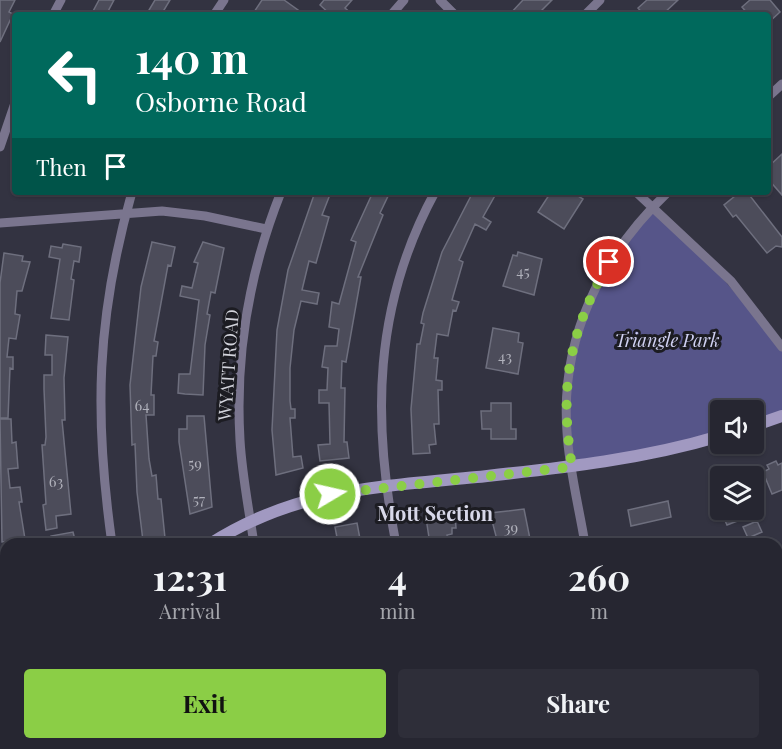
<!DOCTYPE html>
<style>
body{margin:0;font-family:"Playfair Display",serif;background:#2e2e39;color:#f1f3f6;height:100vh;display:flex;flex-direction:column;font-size:22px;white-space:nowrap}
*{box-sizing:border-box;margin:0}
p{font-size:20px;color:#a4a5ab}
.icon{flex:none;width:33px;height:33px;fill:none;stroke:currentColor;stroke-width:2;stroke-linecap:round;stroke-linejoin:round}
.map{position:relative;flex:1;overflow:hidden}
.panel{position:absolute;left:0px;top:538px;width:783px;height:212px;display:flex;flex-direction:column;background:#262631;border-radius:18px 18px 0 0;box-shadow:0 2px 4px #0004,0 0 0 2px #42434d}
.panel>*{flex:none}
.guide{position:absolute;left:12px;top:12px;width:759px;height:183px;border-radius:6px;box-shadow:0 2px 4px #0004,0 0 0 2px #42434d;background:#00695c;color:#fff;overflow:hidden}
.fabs{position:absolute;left:710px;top:400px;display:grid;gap:12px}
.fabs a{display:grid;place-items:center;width:54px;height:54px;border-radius:6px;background:#262631;box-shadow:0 2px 4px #0004,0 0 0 2px #42434d;font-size:30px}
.pin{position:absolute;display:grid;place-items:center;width:51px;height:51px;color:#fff;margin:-26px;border:3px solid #fff;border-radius:50%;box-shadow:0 2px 6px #0007}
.me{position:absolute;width:66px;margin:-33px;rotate:81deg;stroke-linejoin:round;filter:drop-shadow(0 0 4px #0008)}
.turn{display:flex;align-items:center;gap:21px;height:126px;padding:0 24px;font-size:27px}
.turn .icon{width:78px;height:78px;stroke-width:2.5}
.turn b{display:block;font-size:42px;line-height:51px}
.then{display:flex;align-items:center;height:57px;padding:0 24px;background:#0003;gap:12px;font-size:22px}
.eta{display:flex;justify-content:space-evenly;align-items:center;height:102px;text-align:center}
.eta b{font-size:36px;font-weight:700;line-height:42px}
.button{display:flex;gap:12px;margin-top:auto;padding:12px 24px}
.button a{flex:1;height:69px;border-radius:6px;background:#8bce46;color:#111;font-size:24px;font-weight:700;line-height:69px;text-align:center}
.button a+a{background:#2e2e39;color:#f1f3f6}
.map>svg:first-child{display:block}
.green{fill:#565589}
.building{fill:#4c4c5a;stroke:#6e6f7e;stroke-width:1.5}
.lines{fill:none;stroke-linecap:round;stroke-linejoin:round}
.street{stroke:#7a758e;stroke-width:9}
.secondary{stroke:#a199c1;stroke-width:12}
.route{stroke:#8bce46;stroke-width:10;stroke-dasharray:0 18}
.labels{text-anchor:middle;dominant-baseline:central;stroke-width:6;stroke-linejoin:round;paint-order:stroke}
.number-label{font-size:15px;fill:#b0b1bb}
.park-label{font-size:18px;font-style:italic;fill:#d0d1f2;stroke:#1c1c22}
.street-label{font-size:18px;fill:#d2d3db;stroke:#1c1c22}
.neighbourhood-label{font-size:20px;font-weight:bold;fill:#d8d8e9;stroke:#1c1c22}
</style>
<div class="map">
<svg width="782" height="749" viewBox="0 0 782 749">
<rect width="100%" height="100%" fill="#333341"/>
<path class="green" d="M652,208L692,243L782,347V416L753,426V411H720V436L572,467L566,394L592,292Z"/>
<path class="building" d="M0,0H15L9,12L13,14L0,42Z
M99,0H114L106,15H91Z
M155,0H170L161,15H146Z
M262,0H284L305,15H252Z
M324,0H352L345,8L353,15H331L320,5Z
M523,0H552L537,15H509Z
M647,0H678L662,15H644L638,8Z
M750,0H770L780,12L768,23V15H749L742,7Z
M782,154V195L768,179V167Z
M315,192H331L322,215L329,217L316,263L309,261L302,290L319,293L317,304L301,301L294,330L290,368V401L291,409H295V418H290L293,457L301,456L303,468L276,475L272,430L277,330L288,270Z
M373,192H390L380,213L383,215L358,277H361L346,362L342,361L341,388H345L344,442H347L349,458L320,461L318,445L330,444L329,403H319V390H327L328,368L322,367L325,346H337L339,329L329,327L332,302L339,304L356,242L351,240Z
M473,192H497L483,217L491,222L486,230L475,224L459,260L463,262L452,300L459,302L456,311L453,310L448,336L437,334L434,358H438L436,380L442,381V390H438L439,424H434L436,444L429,445L430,453L413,454L411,409L417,344H420L424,324L421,323L423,313L442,252Z
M551,192L557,196L560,192H572L583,199L564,229L538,212Z
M740,192H747L782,237V247L776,246L767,253L736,215L733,217L724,205Z
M152,242L175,247L171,266L168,265L154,341L158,342L156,356H153L151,395H154V415H146L149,459L152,476L156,475L158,499H161L165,538L143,541L137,492L135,444L132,445L130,385L141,287Z
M203,242L224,248L215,293L211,292L207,314L210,315L205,345L203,395L185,394L178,393L179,374H190L199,300L180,296L182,286L192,288L198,263L194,262Z
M63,244L81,247L79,262L74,261L71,279L74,280L69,320L51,318L60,259L49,257L51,246L62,248Z
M518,252L542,259L534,295L503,286L513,255L517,256Z
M4,253L23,256L22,261L30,262L22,291H17L15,314L20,315L16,339L9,338L7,357H13V369L10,368L8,418H0V283Z
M493,328L519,333L518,342L523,343L518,374L486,368Z
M46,335L68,337L64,378L65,420H62L71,514L56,516L57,528L46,530L43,505L46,504L42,445H45L46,437L44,389V375H52V355H45Z
M491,403H511V429H516V439H491V429H482L481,411H491Z
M187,416H204L212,507L190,514L179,442V429H187Z
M0,419H11L12,443L16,442L18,468L8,469L10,488L20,487L22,502H19L25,539L2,542Z
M776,461L778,465L782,463V490L772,494L763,472L769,469L767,465Z
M668,501L671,517L631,526L628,510Z
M524,509L531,544H505L504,539L497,540L490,513Z
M731,510H736L740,520L727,525L722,514Z
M455,515L456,528H452V534L447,535L449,544H430L426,518Z
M757,521L762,532L748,538L743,527Z
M357,523L360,539L338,543L335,527Z
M73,532L76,544H53L51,536Z"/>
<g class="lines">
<path class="street" d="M440,0L455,15
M53,15L61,0
M214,15L224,0
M391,15L404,0
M585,15L600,0
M768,97L782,84
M0,147L15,103
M636,192L731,281L782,347
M0,223L162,211L205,216L266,229
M112,544C94,416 96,318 132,192
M254,544C249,510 242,475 240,440C235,355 250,270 281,192
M396,544C372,420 373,306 435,192
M585,544C579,507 569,469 567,432C560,338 601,256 668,192
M0,703L6,725
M11,744L13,749
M157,744L158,749
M303,744L305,749
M452,744L454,749
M655,744L657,749"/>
<path class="secondary" d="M753,426L782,416
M210,544C296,489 378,487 477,477C560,468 640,460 720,436
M0,635L6,634"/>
</g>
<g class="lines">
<path class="route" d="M330,494L572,467C559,385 569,334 609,262"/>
</g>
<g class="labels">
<g class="number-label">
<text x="523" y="271">45</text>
<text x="505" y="356">43</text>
<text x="142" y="405">64</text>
<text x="195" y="463">59</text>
<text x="56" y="481">63</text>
<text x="199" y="499">57</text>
<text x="511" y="527">39</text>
</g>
<g class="park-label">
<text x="667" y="340">Triangle Park</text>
</g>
<g class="street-label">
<text transform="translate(228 365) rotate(-86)">WYATT ROAD</text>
</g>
<g class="neighbourhood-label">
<text x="435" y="512">Mott Section</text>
</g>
</g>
</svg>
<div class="fabs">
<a><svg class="icon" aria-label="sound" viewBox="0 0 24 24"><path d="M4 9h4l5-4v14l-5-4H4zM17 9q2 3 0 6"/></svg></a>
<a><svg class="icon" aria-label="layers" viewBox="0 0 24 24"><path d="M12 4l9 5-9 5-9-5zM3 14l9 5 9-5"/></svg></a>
</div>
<div class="pin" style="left:609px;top:262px;background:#d93025"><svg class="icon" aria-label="arrive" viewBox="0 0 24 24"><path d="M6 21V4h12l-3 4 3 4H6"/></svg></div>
<svg class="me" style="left:330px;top:494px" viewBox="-20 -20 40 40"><circle r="17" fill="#8bce46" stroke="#fff" stroke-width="3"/><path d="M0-11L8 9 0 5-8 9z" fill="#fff"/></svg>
<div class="guide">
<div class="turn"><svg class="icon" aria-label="left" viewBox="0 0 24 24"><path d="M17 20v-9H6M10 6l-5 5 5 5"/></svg><div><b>140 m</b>Osborne Road</div></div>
<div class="then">Then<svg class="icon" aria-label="arrive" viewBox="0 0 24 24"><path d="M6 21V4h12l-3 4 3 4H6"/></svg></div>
</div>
<section class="panel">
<div class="eta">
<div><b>12:31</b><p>Arrival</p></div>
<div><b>4</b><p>min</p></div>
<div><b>260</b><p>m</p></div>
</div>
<div class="button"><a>Exit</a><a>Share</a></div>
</section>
</div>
